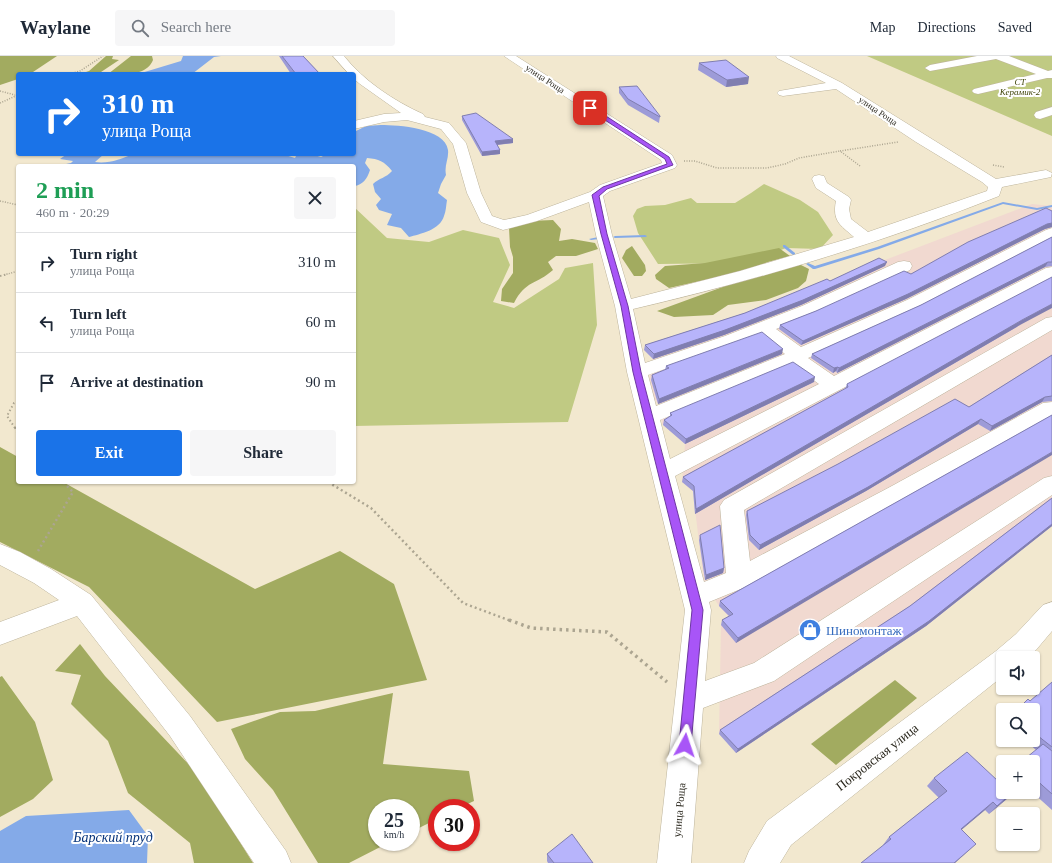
<!DOCTYPE html>
<meta charset="utf-8">
<style>
body{margin:0;font-family:Georgia,serif;background:#f6f6f7;color:#1f2937;height:100vh;display:flex;flex-direction:column;font-size:15px;white-space:nowrap}
*{box-sizing:border-box;margin:0}
p{font-size:13px;color:#747a83}
.icon{flex:none;width:22px;height:22px;fill:none;stroke:currentColor;stroke-width:2;stroke-linecap:round;stroke-linejoin:round}
.map{position:relative;flex:1;overflow:hidden}
.side{position:absolute;left:16px;top:108px;width:340px;height:320px;display:flex;flex-direction:column;background:#fff;border-radius:4px;box-shadow:0 1px 3px #0004}
.side>*{flex:none}
.banner{position:absolute;left:16px;top:16px;width:340px;height:84px;border-radius:4px;box-shadow:0 1px 3px #0004;background:#1a73e8;color:#fff;overflow:hidden}
.fabs{position:absolute;left:996px;top:595px;display:grid;gap:8px}
.fabs a{display:grid;place-items:center;width:44px;height:44px;border-radius:4px;background:#fff;box-shadow:0 1px 3px #0004;font-size:20px}
.speed{position:absolute;left:368px;top:743px;display:flex;gap:8px;font-size:20px;font-weight:700;text-align:center}
.speed>*{display:grid;place-content:center;width:52px;height:52px;border-radius:50%;background:#fff;box-shadow:0 1px 3px #0004;line-height:1}
.speed small{font-size:10px;font-weight:400}
.speed .limit{border:6px solid #d22;background:#fff;color:#111}
.pin{position:absolute;display:grid;place-items:center;width:34px;height:34px;color:#fff;margin:-17px;border-radius:8px;box-shadow:0 2px 6px #0006}
.me{position:absolute;width:44px;margin:-22px;rotate:5deg;stroke-linejoin:round;filter:drop-shadow(0 0 3px #0008)}
.turn{display:flex;align-items:center;gap:14px;height:84px;padding:0 20px;font-size:18px}
.turn .icon{width:52px;height:52px;stroke-width:2.5}
.turn b{display:block;font-size:28px;line-height:34px}
.round{display:grid;place-items:center;flex:none;width:42px;height:42px;border-radius:4px;background:#f6f6f7}
.overview{display:flex;align-items:center;justify-content:space-between;height:68px;padding:0 20px}
h1{font-size:24px;font-weight:700;line-height:30px;color:#1e9e55}
.button{display:flex;gap:8px;margin-top:auto;padding:8px 20px}
.button a{flex:1;height:46px;border-radius:4px;background:#1a73e8;color:#fff;font-size:16px;font-weight:700;line-height:46px;text-align:center}
.button a+a{background:#f6f6f7;color:#1f2937}
ul{padding:0;list-style:none}
li{display:flex;align-items:center;gap:12px;height:60px;padding:0 20px;border-top:1px solid #e0e1e3}
li div{flex:1}
li b{display:block;font-size:15px}
li em{font-style:normal}
header{display:flex;align-items:center;gap:24px;box-sizing:border-box;height:56px;padding:0 20px;background:#fff;border-bottom:1px solid #e0e1e3}
header strong{font-size:19px}
nav{display:flex;gap:22px;margin-inline-start:auto;font-size:14px}
.search{width:280px;height:36px;background:#f6f6f7;display:flex;align-items:center;gap:10px;box-sizing:border-box;padding:0 14px;border-radius:4px;color:#747a83;font-size:15px}
.map>svg:first-child{display:block}
.industrial{fill:#f1d9d0}
.green{fill:#c0ca83}
.forest{fill:#a2ab60}
.water{fill:#84aae8}
.lines{fill:none;stroke-linecap:round;stroke-linejoin:round}
.stream{fill:#84aae8;fill-rule:evenodd}
.minor-casing{stroke:#bdb49c;stroke-width:1}
.path-far3{stroke:#aca591;stroke-width:1.5;stroke-dasharray:1 1.5;stroke-linecap:butt}
.path-far2{stroke:#aca591;stroke-width:2;stroke-dasharray:1.5 2.5;stroke-linecap:butt}
.path-far1{stroke:#aca591;stroke-width:2.5;stroke-dasharray:2 3;stroke-linecap:butt}
.path{stroke:#aca591;stroke-width:3.5;stroke-dasharray:2.5 4;stroke-linecap:butt}
.minor{fill:#fff;fill-rule:evenodd}
.wall{fill:#9d9bd8}
.shaded-wall{fill:#807eb0}
.building{fill:#b7b4fb;stroke:#807eb0}
.route{fill:#a855f7;stroke:#6d37a1}
.labels{text-anchor:middle;dominant-baseline:central;stroke-width:4;stroke-linejoin:round;paint-order:stroke}
.far-street-label{font-size:9px;fill:#28251b;stroke:#fff}
.far-park-label{font-size:9px;font-style:italic;fill:#3f4408;stroke:#fff}
.street-label{font-size:11px;fill:#28251b;stroke:#fff}
.near-shop-label{font-size:13px;fill:#366cbe;stroke:#fff;text-anchor:start}
.near-street-label{font-size:13px;fill:#28251b;stroke:#fff}
.near-water-label{font-size:14px;font-style:italic;fill:#07347b;stroke:#fff}
</style>
<header>
<strong>Waylane</strong>
<div class="search"><svg class="icon" aria-label="search" viewBox="0 0 24 24"><circle cx="10" cy="10" r="6"/><path d="M15 15l6 6"/></svg>Search here</div>
<nav><a>Map</a><a>Directions</a><a>Saved</a></nav>
</header>
<div class="map">
<svg width="1052" height="807" viewBox="0 0 1052 807">
<rect width="100%" height="100%" fill="#f2e8cf"/>
<path class="industrial" d="M1032,148L1052,150V470L926,570L719,678L721,569L731,563L719,550L704,527L694,445L697,439L682,426L685,388L662,368L660,350L652,340L649,325L653,302L644,294L744,261L877,207Z"/>
<path class="green" d="M867,0H1052V80Z
M764,128L800,144L818,156L833,179L820,193L786,192L748,207L658,208L638,177L633,160L637,153L645,150L665,149L691,142L697,147H735L751,137Z
M354,151L387,182L429,186L463,174L499,182L510,209L493,246L514,252L559,223L565,212L593,207L597,269L568,366L354,370Z"/>
<path class="forest" d="M0,0H57L30,18H18V23L0,29Z
M106,0H113L112,3L119,4L98,18H80L89,15Z
M131,0H152L153,4C146,21 123,18 108,18Z
M553,164L561,173L559,185L572,183L595,187L598,193L576,200H556L548,206L553,214C536,229 526,224 514,247L501,245L502,233L513,217V201L510,191L509,172L530,165Z
M632,190L645,209L646,215L642,220H634L622,202L626,194Z
M779,192L790,200L768,206L733,219L709,223L669,232L656,223L655,219L665,210L705,207Z
M799,208L809,213L806,225L798,232L766,244L728,249L713,259L674,261L657,255L739,225L782,214Z
M0,391L18,401V426H63L255,533L340,495L394,528L427,624L217,666L89,531L0,486Z
M80,588L105,620L196,716L253,807H194L190,787L128,737L108,685L71,648L81,619L55,615Z
M2,620L35,666L53,724L33,743L0,761V621Z
M895,624L917,642L836,709L811,688Z
M393,637L383,708L469,715L474,745L459,752H437V763L411,776V752H377V786H390L349,807H318L273,734L245,703L231,673L280,656L315,655Z"/>
<path class="water" d="M183,0H221L214,1L192,18H138L181,5Z
M381,69C398,69 445,72 448,94C449,103 444,109 446,119L441,128L438,137L447,144C446,150 446,155 444,160C440,174 420,178 409,181L401,172L387,169L392,158L379,154L376,149L381,143L375,136L373,128C379,122 386,122 392,115C384,105 379,103 367,102L365,107L370,114C367,123 363,129 354,130V110H56L71,107L73,105L60,103L67,98H104L95,106C108,108 122,103 133,98H282L295,102L297,98H311L321,101L327,98H354V76L366,70Z
M129,754L148,780L147,807H0V775L26,760Z"/>
<g class="lines">
<path class="stream" d="M1003,146L1037,152L1052,149V151L1037,154L1003,148L879,193L815,213H813L806,208L808,207L815,210L877,191Z
M645,179L647,180L646,181L615,182L613,181L615,180Z
M598,181H599V183L591,184L589,183Z
M783,189H785L795,197V199H793L783,191Z"/>
<g class="minor-casing">
<path id="minor" d="M333,0H344C364,25 394,45 423,58L425,61L449,67L466,87L481,137L492,160L504,164L527,159L590,136L600,129L662,107L661,104L504,0H516L672,99L677,109L675,112L610,135L603,140L612,179L631,243L740,215L854,181C840,169 832,165 836,145L816,132L812,123L814,120L819,119L824,120L827,127L849,141L851,144L849,153L851,163L868,176L987,135L988,131L982,126L916,86L836,33L783,40L779,39L777,37L779,35L826,27L777,2L776,0H789L842,27L996,123L1046,114L1052,117L1051,121L1002,131L999,140C881,187 758,224 633,253L645,307L725,280L802,250L898,206L904,205L910,206L912,210L910,214L814,258L776,273L801,291L907,244L1046,174L1052,172V183L919,252L808,302L834,320L1046,212L1052,211V223L675,420L704,526L726,517L720,450L724,444L1046,262L1052,261V274L744,454L750,505L890,431L1043,347L1052,346V360L748,530L709,546L711,554L705,625L754,607L1044,422L1052,420V439L774,625L703,652L691,807H657L685,554L638,361L627,316L615,250L596,179L589,146L537,165L503,174L481,166L467,137L453,88L441,73L407,64L384,66L354,73V65L384,58L401,57L360,28L354,23V18H349ZM761,279L785,298L656,350L648,319ZM792,309L819,328L670,403L660,364Z
M977,0H1009L1048,15L1052,14V22H1047L978,38L974,37L972,35L974,33L1036,18L996,3L930,15L925,12L930,9Z
M1052,51V59L1040,63L1036,62L1034,59L1036,56Z
M0,488L20,496L51,513L91,539L190,660L286,795L291,807H254L170,680L77,560L0,589V566L59,544L34,527L0,509Z
M1052,546V575L1036,594L1026,602H1003V620L791,789L780,807H744L749,795L767,765L996,595L1016,578L1043,549Z"/>
</g>
<path class="path-far3" d="M70,18L80,15L103,0
M0,35L15,39
M0,47L18,39
M684,105H695L717,112H767L785,108L799,102L840,95
M993,109L1004,111
M860,110L840,95L898,86
M0,145L18,149
M4,219L18,215"/>
<path class="path-far2" d="M0,220L8,218
M15,372L7,360L14,347L18,345"/>
<path class="path-far1" d="M15,371L18,378
M328,426L371,452L463,547L511,565
M38,495L73,436L63,426"/>
<path class="path" d="M509,564L531,572L607,576L667,626"/>
<use href="#minor" class="minor"/>
</g>
<path class="wall" d="M279,0H303L320,18H291Z
M699,7L748,28L726,31L698,14Z
M619,31L660,60L659,67L628,49L619,37Z
M462,60L513,87L497,89L500,98L482,100L462,64Z
M1052,155V171L1045,173L906,243L801,289L779,273L780,269L911,218Z
M1052,181V210L1045,211L837,317L836,315L833,317L811,302L812,298L921,249Z
M885,210L801,249L724,279L653,303L644,294L645,289L745,257L830,225Z
M1020,269L695,458L693,435L682,426L683,421L845,333L847,328Z
M782,298L658,348L651,324L652,319L665,314L666,310Z
M1052,299V345L1042,346L990,375L978,368L866,435L759,494L749,484L746,459L747,455L969,351Z
M814,326L685,388L663,369L664,364L670,361V357Z
M1052,359L736,587L721,569L722,564L729,560L719,550L720,545Z
M1052,442V470L926,570L736,697L719,678L720,674L910,550Z
M700,479L724,512L723,517L705,524L699,484Z
M1052,626V694L1051,695H1052V754L1032,736H1033V706L1036,694L1025,684H1033V654L1030,645Z
M934,722L998,725L1015,736L989,758L985,754L961,774L968,796L883,789L889,781L939,742L927,730Z
M547,798L593,807H548L547,805Z"/>
<path class="shaded-wall" d="M749,21L748,28L726,31L727,24Z
M513,83V87L495,89V85Z
M500,94V98L482,100V96Z
M1052,167V171L1045,173L906,243L801,289L803,285L1047,168Z
M887,206L885,210L801,249L724,279L653,303L654,298Z
M1048,206L1045,211L837,317L839,312Z
M1052,248V252L1020,269L695,458L696,453L1022,264Z
M783,293L782,298L658,348L659,343Z
M838,311L836,315L833,317L834,312Z
M815,321L814,326L685,388L686,383Z
M1045,341L1042,346L990,375L992,370Z
M981,363L978,368L866,435L759,494L760,489Z
M1052,396V399L736,587L738,582Z
M1052,468V470L926,570L736,697L738,693Z
M724,512L723,517L705,524L706,519Z
M1013,736H1015L989,758L997,750Z
M993,746L985,754L953,781L961,773Z
M976,788L955,807H954Z"/>
<path class="building" d="M282,0H303L320,18H296Z
M726,4L749,21L727,24L699,7Z
M637,30L660,60V61L628,43L619,31Z
M476,57L513,83L495,85L500,94L482,96L462,60Z
M1046,152L1052,155V167L1047,168L908,238L803,285L780,269L816,255L904,215L911,218L968,186Z
M1052,181V206H1048L839,312L838,311L834,312L812,298L921,249Z
M879,202L887,206L803,244L725,274L654,298L645,289L745,257L827,223L830,225Z
M1052,221V248L1022,264L696,453L694,430L683,421L848,331L847,328Z
M762,276L783,293L659,343L652,319L669,312L666,310Z
M1052,299V340L1045,341L992,370L981,363L868,431L760,489L750,479L747,455L838,408L955,343L969,351Z
M793,306L815,321L686,383L664,364L672,359L670,357Z
M1052,359V396L738,582L722,564L733,558L720,545Z
M1052,442V468L929,565L738,693L720,674L910,550Z
M720,469L724,512L706,519L700,479Z
M1052,626V691L1033,676V654H1017L1028,643L1030,645Z
M1043,688L1052,695V738L1033,721V706H1021Z
M967,696L998,725L1003,721V736H1013L997,750L993,746L961,773L976,788L954,807H861L891,783L889,781L947,735L934,722Z
M572,778L593,807H554L547,798Z"/>
<path class="route" d="M588,51H592L669,101L673,109L607,133L599,140L607,178L628,250L641,316L703,554L691,689L689,693L685,695L681,693L679,689L692,554L633,316L621,250L601,178L592,139L603,131L667,108L665,103L588,53Z"/>
<defs>
<g id="shop-disc" transform="scale(1.15)"><circle r="9.5" fill="#3f7fe0" stroke="#fff"/><path d="M-5-2.5h2.3a2.7 3.5 0 0 1 5.4 0H5L5.5 6h-11ZM-1.5-2.5h3a1.5 2.3 0 0 0-3 0Z" fill="#fff"/></g>
</defs>
<g fill-rule="evenodd">
<use href="#shop-disc" x="810" y="574"/>
</g>
<g class="labels">
<g class="far-street-label">
<text transform="translate(545 23) rotate(33)">улица Роща</text>
<text transform="translate(878 55) rotate(34)">улица Роща</text>
</g>
<g class="far-park-label">
<text x="1020" y="26">СТ<tspan x="1020" dy="10">Керамик-2</tspan></text>
</g>
<g class="street-label">
<text transform="translate(679 754) rotate(-85)">улица Роща</text>
</g>
<g class="near-shop-label">
<text x="826" y="574">Шиномонтаж</text>
</g>
<g class="near-street-label">
<text transform="translate(877 701) rotate(-38)">Покровская улица</text>
</g>
<g class="near-water-label">
<text x="113" y="781">Барский пруд</text>
</g>
</g>
</svg>
<div class="fabs">
<a><svg class="icon" aria-label="sound" viewBox="0 0 24 24"><path d="M4 9h4l5-4v14l-5-4H4zM17 9q2 3 0 6"/></svg></a>
<a><svg class="icon" aria-label="search" viewBox="0 0 24 24"><circle cx="10" cy="10" r="6"/><path d="M15 15l6 6"/></svg></a>
<a>+</a>
<a>−</a>
</div>
<div class="speed"><div>25<small>km/h</small></div><div class="limit">30</div></div>
<div class="pin" style="left:590px;top:52px;background:#d93025"><svg class="icon" aria-label="arrive" viewBox="0 0 24 24"><path d="M6 21V4h12l-3 4 3 4H6"/></svg></div>
<svg class="me" style="left:685px;top:689px" viewBox="-20 -20 40 40"><path d="M0-17L14 15 0 8-14 15z" fill="#a855f7" stroke="#fff" stroke-width="4"/></svg>
<div class="banner">
<div class="turn"><svg class="icon" aria-label="right" viewBox="0 0 24 24"><path d="M7 20v-9h11M14 6l5 5-5 5"/></svg><div><b>310 m</b>улица Роща</div></div>
</div>
<section class="side">
<div class="overview"><div><h1>2 min</h1><p>460 m · 20:29</p></div><a class="round"><svg class="icon" aria-label="close" viewBox="0 0 24 24"><path d="M6 6l12 12M18 6L6 18"/></svg></a></div>
<ul>
<li><svg class="icon" aria-label="right" viewBox="0 0 24 24"><path d="M7 20v-9h11M14 6l5 5-5 5"/></svg><div><b>Turn right</b><p>улица Роща</p></div><em>310 m</em></li>
<li><svg class="icon" aria-label="left" viewBox="0 0 24 24"><path d="M17 20v-9H6M10 6l-5 5 5 5"/></svg><div><b>Turn left</b><p>улица Роща</p></div><em>60 m</em></li>
<li><svg class="icon" aria-label="arrive" viewBox="0 0 24 24"><path d="M6 21V4h12l-3 4 3 4H6"/></svg><div><b>Arrive at destination</b></div><em>90 m</em></li>
</ul>
<div class="button"><a>Exit</a><a>Share</a></div>
</section>
</div>
